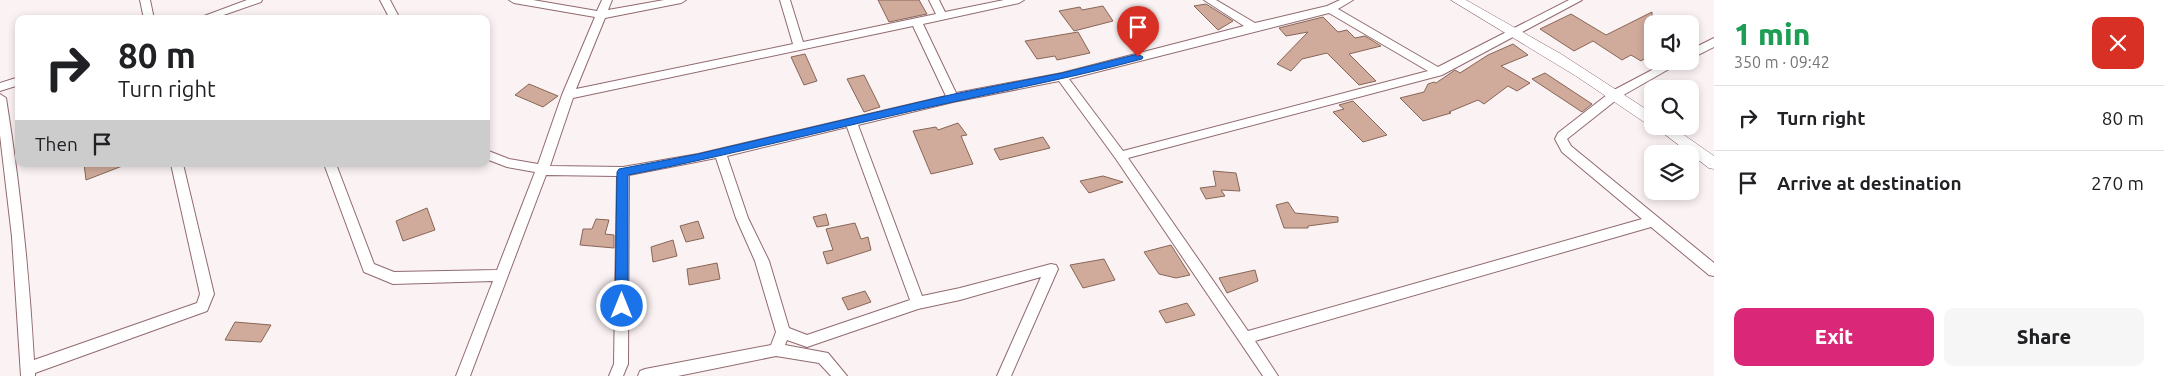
<!DOCTYPE html>
<meta charset="utf-8">
<style>
body{margin:0;font-family:Ubuntu,sans-serif;background:#f6f6f6;color:#202124;height:100vh;display:flex;flex-direction:column;font-size:19px;white-space:nowrap}
*{box-sizing:border-box;margin:0}
p{font-size:16px;color:#757577}
.icon{flex:none;width:28px;height:28px;fill:none;stroke:currentColor;stroke-width:2;stroke-linecap:round;stroke-linejoin:round}
.map{position:relative;flex:1;overflow:hidden}
.side{display:flex;flex-direction:column;background:#fff;width:450px}
.side>*{flex:none}
.top-card{position:absolute;left:15px;top:15px;width:475px;height:152px;border-radius:10px;box-shadow:0 2px 8px #0003;background:#fff;color:#202124;overflow:hidden}
.tools{position:absolute;left:1644px;top:15px;display:grid;gap:10px}
.tools a{display:grid;place-items:center;width:55px;height:55px;border-radius:10px;background:#fff;box-shadow:0 2px 8px #0003;font-size:25px}
.pin{position:absolute;display:grid;place-items:center;width:42px;height:42px;color:#fff;margin:-51px -21px;border-radius:50% 50% 50% 0;rotate:-45deg;box-shadow:0 0 5px #0007}
.pin .icon{rotate:45deg}
.me{position:absolute;width:55px;margin:-28px;rotate:0deg;stroke-linejoin:round;filter:drop-shadow(0 0 4px #0008)}
.turn{display:flex;align-items:center;gap:18px;height:105px;padding:0 20px;font-size:22px}
.turn .icon{width:65px;height:65px;stroke-width:2.5}
.turn b{display:block;font-size:35px;line-height:42px}
.then{display:flex;align-items:center;height:48px;padding:0 20px;background:#0003;gap:10px;font-size:19px}
.round{display:grid;place-items:center;flex:none;width:52px;height:52px;border-radius:10px;background:#f6f6f6}
.summary{display:flex;align-items:center;justify-content:space-between;height:85px;padding:0 20px}
h1{font-size:30px;font-weight:800;line-height:38px;color:#1e9e55}
.cta{display:flex;gap:10px;margin-top:auto;padding:10px 20px}
.cta a{flex:1;height:58px;border-radius:10px;background:#db2777;color:#fff;font-size:20px;font-weight:800;line-height:58px;text-align:center}
.cta a+a{background:#f6f6f6;color:#202124}
ul{padding:0;list-style:none}
li{display:flex;align-items:center;gap:15px;height:65px;padding:0 20px;border-top:1px solid #e0e0e0}
li div{flex:1}
li b{display:block;font-size:19px}
li em{font-style:normal}
main{display:flex;flex:1;min-height:0}
.map>svg:first-child{display:block}
.building{fill:#d0ab9b;stroke:#886657}
.lines{fill:none;stroke-linecap:round;stroke-linejoin:round}
.minor-casing{stroke:#916a6f;stroke-width:2}
.tertiary-casing{stroke:#916a6f;stroke-width:1}
.minor{fill:#fff;fill-rule:evenodd}
.tertiary{fill:#fff;fill-rule:evenodd}
.route{fill:#1a73e8;stroke:#114b97}
</style>
<main>
<div class="map">
<svg width="1714" height="376" viewBox="0 0 1714 376">
<rect width="100%" height="100%" fill="#fbf2f3"/>
<path class="building" d="M878,0H919L927,14L889,22Z
M1206,4L1233,21L1218,30L1194,6Z
M1103,6L1113,21L1074,31L1059,11L1080,7L1082,10Z
M1652,12V54L1641,61L1631,55L1622,60L1593,41L1574,51L1540,29L1571,14L1606,35Z
M1323,17L1338,32L1347,30L1355,38L1365,36L1381,46L1349,54L1376,81L1359,85L1327,53L1302,59L1291,71L1277,64L1308,32L1286,36L1279,28Z
M1078,32L1090,53L1057,60L1055,56L1037,59L1025,41Z
M1513,44L1528,55L1501,66L1530,83L1517,91L1508,86L1484,104L1478,100L1449,112L1451,113L1423,121L1400,98L1424,92L1428,84L1434,82L1436,83L1455,70L1460,73L1488,55Z
M805,54L817,81L804,85L791,57Z
M1545,73L1592,104L1582,112L1532,79Z
M864,75L880,107L864,112L847,79Z
M529,84L558,96L543,107L515,95Z
M1353,101L1387,135L1363,142L1333,112L1344,109L1339,105Z
M958,123L967,135L961,136L973,164L931,174L913,131L936,127L938,130Z
M1043,137L1050,148L1000,160L994,149Z
M84,164H125V165L86,180Z
M1213,171L1236,173L1240,191L1221,190L1225,196L1206,199L1200,188L1216,186Z
M1103,176L1123,182L1089,193L1080,181Z
M1288,202L1295,213L1338,217V222L1308,226V228H1284L1276,205Z
M427,208L435,230L403,241L396,221Z
M826,214L829,225L817,227L813,217Z
M596,219L609,220L605,234L614,235V248L580,245L583,229H592Z
M698,221L704,238L686,242L680,226Z
M855,223L861,239L868,237L871,250L827,264L823,252L833,250L826,229Z
M673,240L677,256L653,262L651,247Z
M1171,245L1190,275L1176,278L1159,274L1144,252Z
M1104,259L1115,280L1083,288L1070,265Z
M717,263L720,279L689,285L687,269Z
M1255,270L1258,281L1227,293L1219,278Z
M865,291L871,302L848,310L842,298Z
M1187,303L1195,315L1166,323L1159,311Z
M235,322L271,325L261,342L225,340Z"/>
<g class="lines">
<g class="minor-casing">
<path id="minor" d="M140,0H150L154,19H144Z
M247,0H262L261,2L212,19H196Z
M380,0H390L400,19H390Z
M509,0H533L597,11L602,0H612L608,10L664,0H686L681,3L605,18L576,89L793,44L780,0H790L803,42L936,14L929,0H939L945,12L1004,0H1024L1019,3L923,24L956,93L1062,73L1244,26L1204,0H1216L1255,23L1327,6L1340,0H1353L1338,9L1438,67L1569,0H1582L1442,75L1128,158L1248,331L1642,219L1562,152L1555,139L1558,133L1612,91L1669,61H1683L1620,97L1567,139L1571,146L1714,263V276L1709,275L1651,227L1255,341L1278,376H1263L1116,159L1059,81L953,102L858,125L922,296L960,288L1051,264L1056,265L1058,269L1011,376H997L1041,277L960,300L918,309L807,347L787,340L785,345L828,353L847,376H831L819,363L776,356L678,376H638L640,371L645,369L771,345L776,332L755,261L736,218L716,158L629,175L628,364L623,376H609L614,364L617,176L546,175L470,376H456L493,281L393,284L364,272L324,164H336L374,264L394,272L497,270L535,172L507,167L486,159V150L509,159L538,164L562,95L595,17L514,3ZM1329,13L1428,71L1123,151L1069,79ZM913,26L946,96L698,154L623,167L550,166L573,98ZM847,127L910,300L807,335L789,328L769,261L748,218L727,156Z
M1714,38V47L1690,59V50Z
M19,77V85L0,91V83Z
M0,94L6,98C20,185 29,272 34,360L197,303L200,294L171,164H183L214,294L207,311L35,373V376H21L12,237L0,135Z"/>
</g>
<g class="tertiary-casing">
<path id="tertiary" d="M1451,0H1466L1561,54L1652,113V125L1647,124L1576,76Z
M1654,126H1671L1714,156V169L1709,168Z"/>
</g>
<use href="#minor" class="minor"/>
<use href="#tertiary" class="tertiary"/>
</g>
<path class="route" d="M1138,54L1143,57L1142,59C1079,76 1017,88 953,102C845,125 737,154 628,175V306L626,310L622,311L617,310L615,306L617,172L619,169L698,154L954,94L1062,73Z"/>
</svg>
<div class="tools">
<a><svg class="icon" aria-label="sound" viewBox="0 0 24 24"><path d="M4 9h4l5-4v14l-5-4H4zM17 9q2 3 0 6"/></svg></a>
<a><svg class="icon" aria-label="search" viewBox="0 0 24 24"><circle cx="10" cy="10" r="6"/><path d="M15 15l6 6"/></svg></a>
<a><svg class="icon" aria-label="layers" viewBox="0 0 24 24"><path d="M12 4l9 5-9 5-9-5zM3 14l9 5 9-5"/></svg></a>
</div>
<div class="pin" style="left:1138px;top:57px;background:#d93025"><svg class="icon" aria-label="arrive" viewBox="0 0 24 24"><path d="M6 21V4h12l-3 4 3 4H6"/></svg></div>
<svg class="me" style="left:622px;top:306px" viewBox="-20 -20 40 40"><circle r="17" fill="#1a73e8" stroke="#fff" stroke-width="3"/><path d="M0-11L8 9 0 5-8 9z" fill="#fff"/></svg>
<div class="top-card">
<div class="turn"><svg class="icon" aria-label="right" viewBox="0 0 24 24"><path d="M7 20v-9h11M14 6l5 5-5 5"/></svg><div><b>80 m</b>Turn right</div></div>
<div class="then">Then<svg class="icon" aria-label="arrive" viewBox="0 0 24 24"><path d="M6 21V4h12l-3 4 3 4H6"/></svg></div>
</div>
</div>
<section class="side">
<div class="summary"><div><h1>1 min</h1><p>350 m · 09:42</p></div><a class="round" style="background:#d93025;color:#fff"><svg class="icon" aria-label="close" viewBox="0 0 24 24"><path d="M6 6l12 12M18 6L6 18"/></svg></a></div>
<ul>
<li><svg class="icon" aria-label="right" viewBox="0 0 24 24"><path d="M7 20v-9h11M14 6l5 5-5 5"/></svg><div><b>Turn right</b></div><em>80 m</em></li>
<li><svg class="icon" aria-label="arrive" viewBox="0 0 24 24"><path d="M6 21V4h12l-3 4 3 4H6"/></svg><div><b>Arrive at destination</b></div><em>270 m</em></li>
</ul>
<div class="cta"><a>Exit</a><a>Share</a></div>
</section>
</main>
